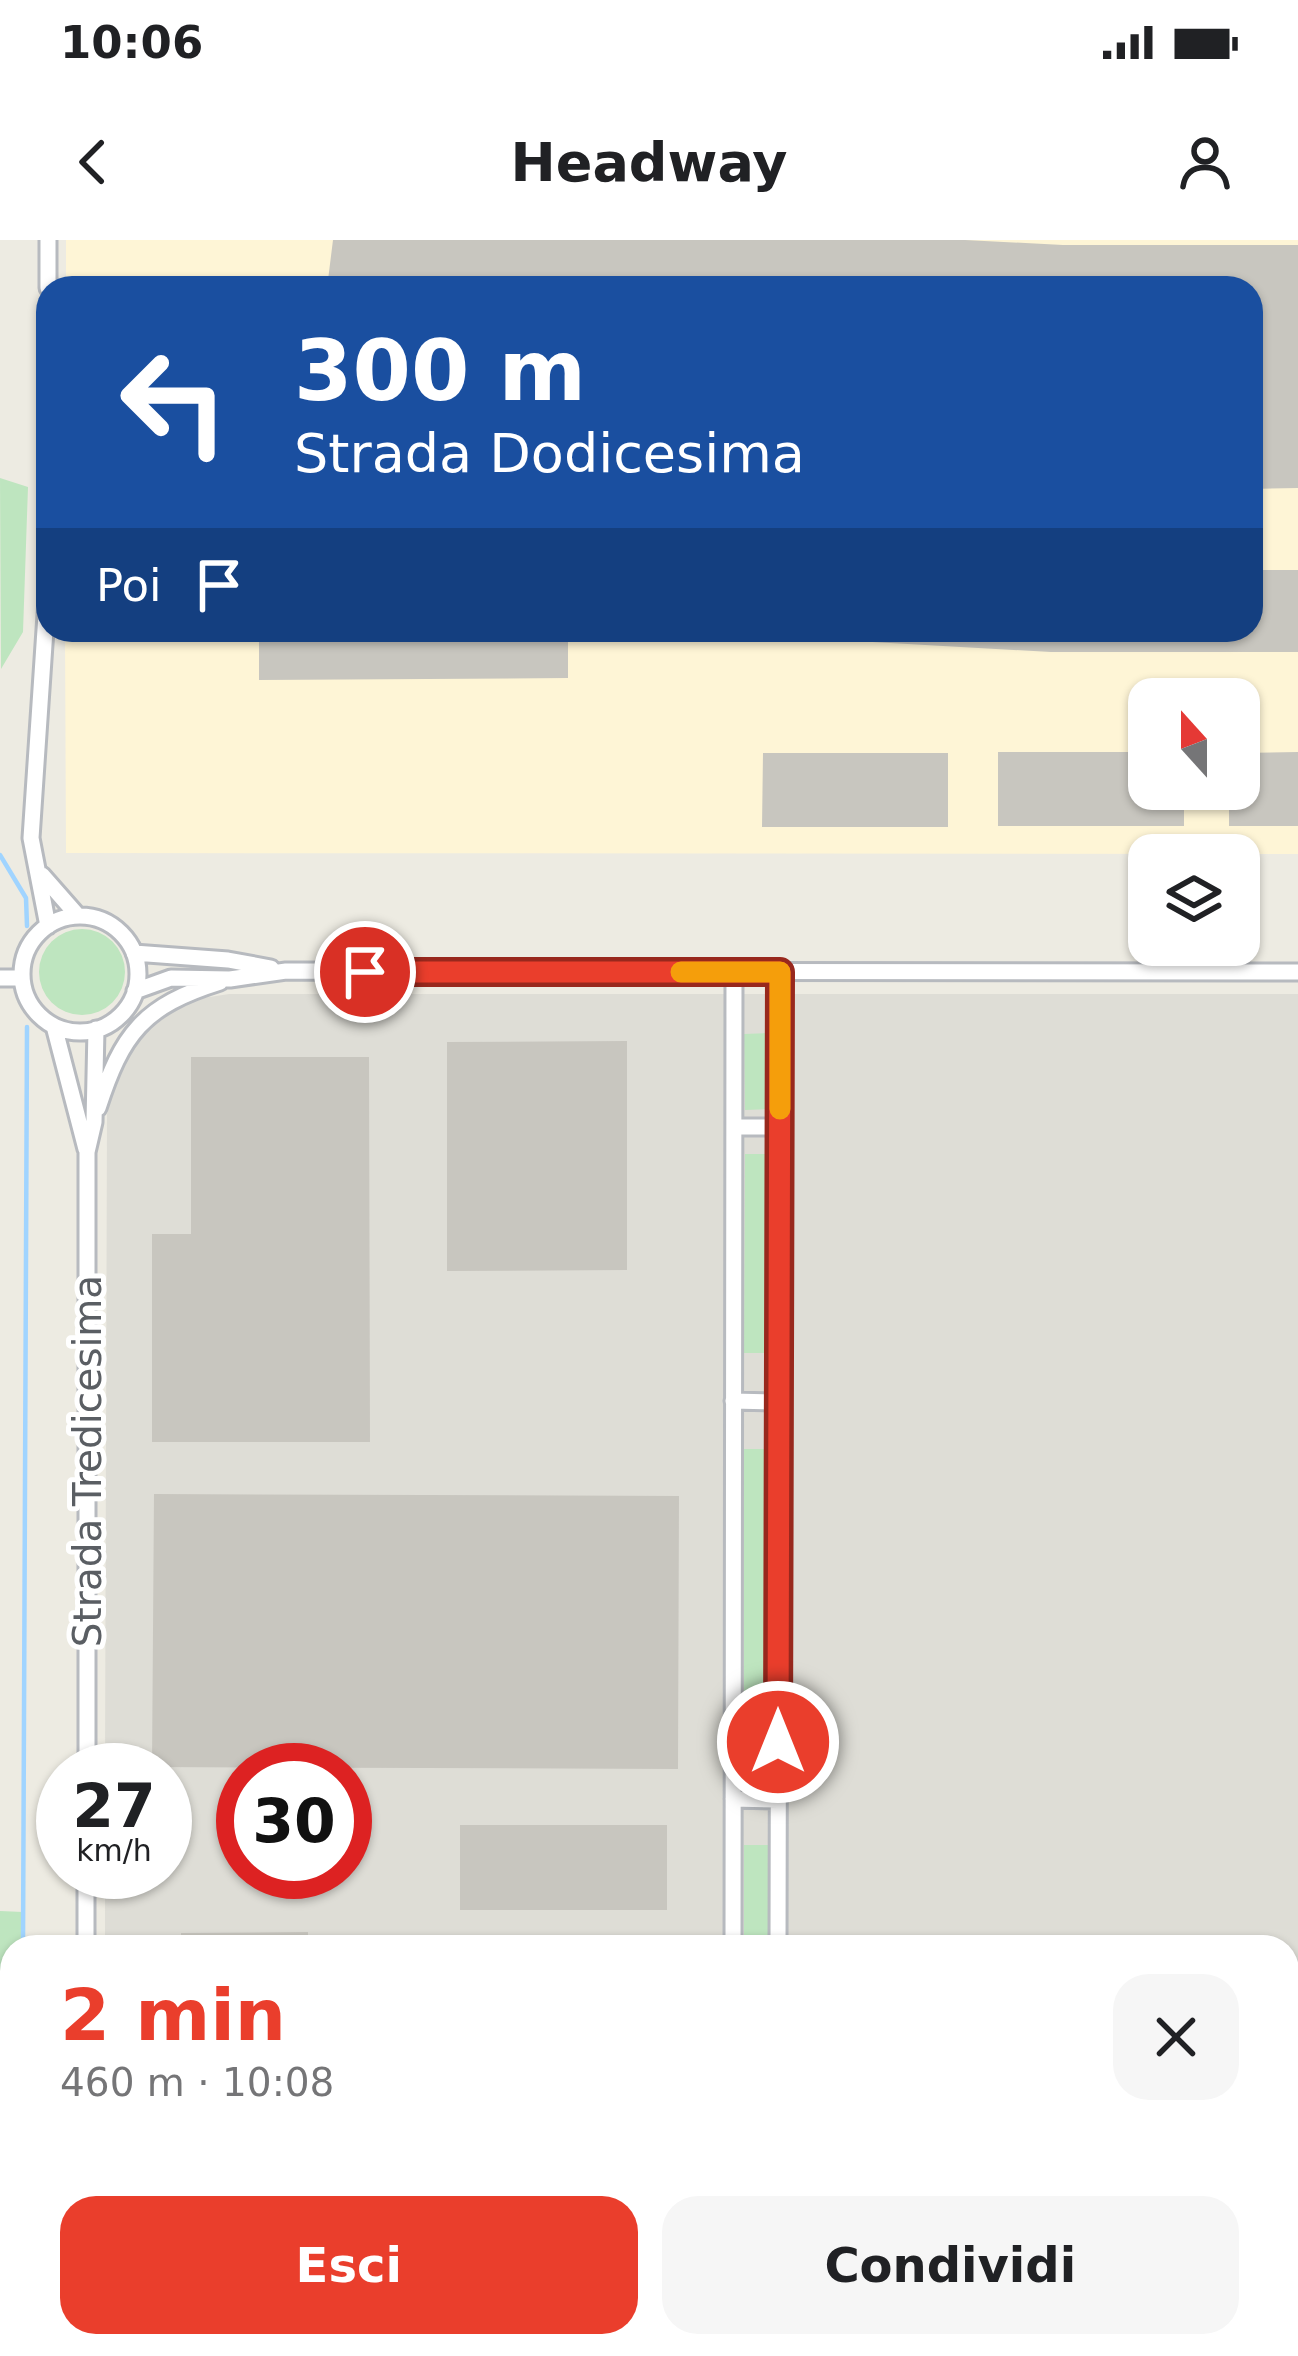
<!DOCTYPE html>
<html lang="it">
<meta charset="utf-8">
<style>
body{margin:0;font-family:"DejaVu Sans",sans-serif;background:#f6f6f6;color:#202124;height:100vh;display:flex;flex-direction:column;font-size:45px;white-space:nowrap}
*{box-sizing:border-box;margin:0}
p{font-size:39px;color:#757577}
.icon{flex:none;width:66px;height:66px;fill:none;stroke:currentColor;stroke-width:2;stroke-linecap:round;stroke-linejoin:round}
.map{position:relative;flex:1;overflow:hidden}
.drawer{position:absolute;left:0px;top:1695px;width:1299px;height:423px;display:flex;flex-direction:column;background:#fff;border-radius:36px 36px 0 0;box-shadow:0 3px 9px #0004}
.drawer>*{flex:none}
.banner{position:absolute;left:36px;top:36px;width:1227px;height:366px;border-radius:36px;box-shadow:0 3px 9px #0004;background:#1a4fa0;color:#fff;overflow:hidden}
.needle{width:78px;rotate:339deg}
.fabs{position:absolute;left:1128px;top:438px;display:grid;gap:24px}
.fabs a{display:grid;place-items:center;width:132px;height:132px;border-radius:24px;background:#fff;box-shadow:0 3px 9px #0004;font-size:60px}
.speed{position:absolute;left:36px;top:1503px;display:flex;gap:24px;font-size:60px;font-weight:700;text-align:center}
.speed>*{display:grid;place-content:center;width:156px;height:156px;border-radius:50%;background:#fff;box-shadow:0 3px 9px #0004;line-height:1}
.speed small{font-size:30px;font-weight:400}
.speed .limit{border:18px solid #d22;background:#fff;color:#111}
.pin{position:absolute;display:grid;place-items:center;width:102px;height:102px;color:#fff;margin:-51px;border:6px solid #fff;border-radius:50%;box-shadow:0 3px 12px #0007}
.me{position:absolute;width:132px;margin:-66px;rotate:0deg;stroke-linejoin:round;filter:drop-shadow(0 0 9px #0008)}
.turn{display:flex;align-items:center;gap:42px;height:252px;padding:0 60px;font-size:54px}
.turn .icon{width:156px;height:156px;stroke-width:2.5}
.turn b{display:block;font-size:84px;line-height:102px}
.then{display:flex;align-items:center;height:114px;padding:0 60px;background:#0003;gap:24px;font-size:45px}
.round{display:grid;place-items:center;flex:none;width:126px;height:126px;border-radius:36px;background:#f6f6f6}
.overview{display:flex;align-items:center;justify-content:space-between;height:204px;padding:0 60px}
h1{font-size:72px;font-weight:600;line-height:90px;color:#ea3e2c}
.primary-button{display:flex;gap:24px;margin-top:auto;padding:24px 60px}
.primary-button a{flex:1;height:138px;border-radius:36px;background:#ea3e2c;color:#fff;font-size:48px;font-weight:600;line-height:138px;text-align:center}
.primary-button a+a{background:#f6f6f6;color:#202124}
.status{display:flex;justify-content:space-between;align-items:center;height:84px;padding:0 60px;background:#fff;direction:ltr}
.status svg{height:33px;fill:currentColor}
header{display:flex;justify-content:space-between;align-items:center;height:156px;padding:0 60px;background:#fff;font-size:54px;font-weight:600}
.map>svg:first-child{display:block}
.commercial{fill:#fef5d6;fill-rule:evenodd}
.industrial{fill:#deddd6;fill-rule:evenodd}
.green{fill:#bee5bf}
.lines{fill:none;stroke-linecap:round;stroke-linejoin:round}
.stream{stroke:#a0d4ff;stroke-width:4.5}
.building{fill:#c8c6bf}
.lane-casing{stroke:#b7babf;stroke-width:14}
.street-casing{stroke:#b7babf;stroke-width:21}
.lane{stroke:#fff;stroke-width:8}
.street{stroke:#fff;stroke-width:15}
.route-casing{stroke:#98281d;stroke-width:30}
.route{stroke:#ea3e2c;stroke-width:21}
.slow{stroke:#f59e0b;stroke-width:21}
.labels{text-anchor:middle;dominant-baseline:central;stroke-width:10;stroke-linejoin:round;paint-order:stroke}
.street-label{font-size:39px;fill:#5a5e63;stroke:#fff}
</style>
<div class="status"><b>10:06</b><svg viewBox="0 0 49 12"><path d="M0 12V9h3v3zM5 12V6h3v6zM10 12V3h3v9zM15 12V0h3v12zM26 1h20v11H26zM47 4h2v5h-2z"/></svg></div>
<header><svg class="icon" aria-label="back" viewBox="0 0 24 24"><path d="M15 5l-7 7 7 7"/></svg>Headway<svg class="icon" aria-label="person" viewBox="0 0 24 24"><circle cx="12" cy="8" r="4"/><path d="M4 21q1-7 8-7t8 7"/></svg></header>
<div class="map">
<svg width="1298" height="2116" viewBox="0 0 1298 2116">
<rect width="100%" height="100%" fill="#edebe2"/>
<path class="commercial" d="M66,0H1298V614L66,613L65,390H1251V48H66ZM1149,459H1239V549H1149Z"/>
<path class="industrial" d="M229,754H1298V2116H105V2106H1287V1707H105V1632H165V1530H105L107,874L117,832L141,792L180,767L203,758ZM243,1530H345V1632H243Z"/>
<path class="green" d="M0,238L28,247L23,392L1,429Z
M39 732a43 43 0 1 1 86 0a43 43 0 1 1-86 0Z
M768,793L769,869L745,870L744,794Z
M745,914H769V1113H744Z
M744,1209H769L768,1515H744Z
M744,1605H769L768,1707H744Z
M0,1671L23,1672V1707H12V1933L0,1936Z"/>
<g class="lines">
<path class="stream" d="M0,615L26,658L27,686
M23,1707L27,787
M0,1935L12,1931"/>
</g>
<path class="building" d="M333,0H965L1063,5H1298V248L1251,249V48H327Z
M1251,330H1298V412H1051L711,393V390H1251Z
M259,390H568V438L259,440Z
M998,512H1149V549H1184V586H998Z
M1298,512V586H1229V549H1239V513Z
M763,513H948V587H762Z
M627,801V1030L447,1031V802Z
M191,817H369L370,1202H152V994H191Z
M154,1254L679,1256L678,1529L152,1527Z
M460,1585H667V1670H460Z
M308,1692V1707H181V1693Z
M183,2106H310V2116H183Z
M483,2106H576V2116H483Z
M603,2106H654V2116H603Z"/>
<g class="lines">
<g class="lane-casing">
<path id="lane" d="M149,1707V1703
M148,2106V2116
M372,2116V2106"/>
</g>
<g class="street-casing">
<path id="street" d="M48,0V48
M42,635L78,676
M22 734a58 58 0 1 1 116 0a58 58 0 1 1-116 0Z
M48,686L31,598L48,345
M134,713L228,720L271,728
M0,738H22
M135,751L171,738L230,739L286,731L1298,732
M54,786L86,909
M98,868C122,794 143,766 220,742
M734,887H779
M733,1161L778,1162
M87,1530V912L94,882L96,789
M733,1559L778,1560
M86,1707V1632
M733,1707L734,732
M778,1707L780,732
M778,2106V2116
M86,2116V2106
M732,2116V2106"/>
</g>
<use href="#lane" class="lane"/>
<use href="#street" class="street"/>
</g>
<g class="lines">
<g class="route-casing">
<path id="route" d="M365,732H780L778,1502"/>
</g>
<use href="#route" class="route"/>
<path class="slow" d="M681,732H780V869"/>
</g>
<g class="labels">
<g class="street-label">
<text transform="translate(87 1221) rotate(-90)">Strada Tredicesima</text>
</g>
</g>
</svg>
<div class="fabs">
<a><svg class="needle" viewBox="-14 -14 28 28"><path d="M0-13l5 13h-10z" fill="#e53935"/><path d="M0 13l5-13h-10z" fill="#757577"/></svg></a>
<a><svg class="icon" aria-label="layers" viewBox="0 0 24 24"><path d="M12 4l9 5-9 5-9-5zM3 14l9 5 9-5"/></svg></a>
</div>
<div class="speed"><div>27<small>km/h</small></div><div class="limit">30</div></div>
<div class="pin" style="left:365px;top:732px;background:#d93025"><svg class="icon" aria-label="arrive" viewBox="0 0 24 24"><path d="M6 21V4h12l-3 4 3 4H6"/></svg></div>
<svg class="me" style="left:778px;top:1502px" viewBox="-20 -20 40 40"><circle r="17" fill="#ea3e2c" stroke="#fff" stroke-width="3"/><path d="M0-11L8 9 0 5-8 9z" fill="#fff"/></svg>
<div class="banner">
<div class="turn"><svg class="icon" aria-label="left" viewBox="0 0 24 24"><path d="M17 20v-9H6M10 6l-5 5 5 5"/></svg><div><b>300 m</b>Strada Dodicesima</div></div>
<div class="then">Poi<svg class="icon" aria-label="arrive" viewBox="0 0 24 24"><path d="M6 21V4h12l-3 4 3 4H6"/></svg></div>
</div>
<section class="drawer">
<div class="overview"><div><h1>2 min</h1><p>460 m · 10:08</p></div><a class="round"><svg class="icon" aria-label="close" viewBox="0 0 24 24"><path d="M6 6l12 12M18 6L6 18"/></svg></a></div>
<div class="primary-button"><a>Esci</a><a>Condividi</a></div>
</section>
</div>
